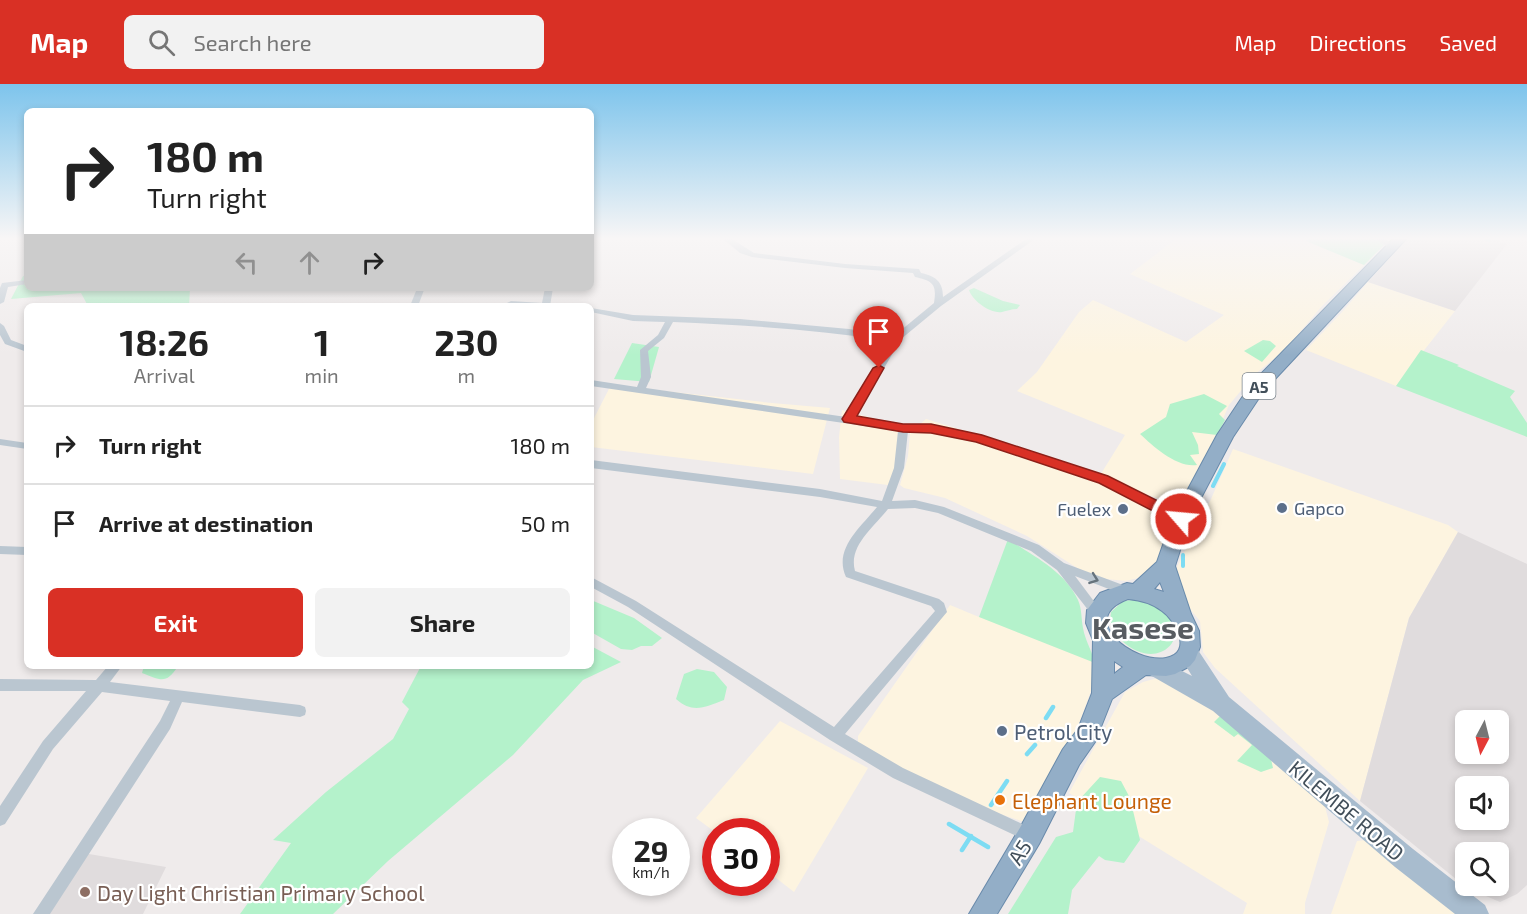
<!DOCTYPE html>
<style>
body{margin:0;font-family:"Exo 2",sans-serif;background:#f2f2f2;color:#222;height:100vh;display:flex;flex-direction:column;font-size:22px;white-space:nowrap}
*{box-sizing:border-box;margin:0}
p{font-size:20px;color:#767676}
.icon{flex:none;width:33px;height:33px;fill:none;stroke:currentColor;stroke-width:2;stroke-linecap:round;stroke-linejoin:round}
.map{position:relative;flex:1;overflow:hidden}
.sheet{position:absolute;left:24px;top:219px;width:570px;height:366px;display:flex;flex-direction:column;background:#fff;border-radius:9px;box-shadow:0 3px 9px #0003}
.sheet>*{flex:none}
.guide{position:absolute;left:24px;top:24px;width:570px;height:183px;border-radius:9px;box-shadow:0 3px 9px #0003;background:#fff;color:#222;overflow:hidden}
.needle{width:39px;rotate:187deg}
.fabs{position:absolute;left:1455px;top:626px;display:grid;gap:12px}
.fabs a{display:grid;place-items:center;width:54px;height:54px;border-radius:9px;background:#fff;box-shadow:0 3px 9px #0003;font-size:30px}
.speed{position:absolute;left:612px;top:734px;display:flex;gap:12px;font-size:30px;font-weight:700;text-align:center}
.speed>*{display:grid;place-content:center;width:78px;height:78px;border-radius:50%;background:#fff;box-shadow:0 3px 9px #0003;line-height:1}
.speed small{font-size:15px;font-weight:400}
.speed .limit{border:9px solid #d22;background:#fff;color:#111}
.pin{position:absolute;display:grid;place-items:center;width:51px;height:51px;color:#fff;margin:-62px -26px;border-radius:50% 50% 50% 0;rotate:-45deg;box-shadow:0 0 6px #0007}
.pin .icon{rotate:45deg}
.me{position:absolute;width:66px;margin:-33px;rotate:297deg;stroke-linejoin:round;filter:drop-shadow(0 0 4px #0008)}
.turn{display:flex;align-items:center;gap:21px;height:126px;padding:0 24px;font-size:27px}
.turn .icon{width:78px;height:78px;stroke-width:2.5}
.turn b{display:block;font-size:42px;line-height:51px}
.lanes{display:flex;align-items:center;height:57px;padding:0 24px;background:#0003;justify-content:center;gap:30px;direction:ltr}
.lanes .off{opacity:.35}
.eta{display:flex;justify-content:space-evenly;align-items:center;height:102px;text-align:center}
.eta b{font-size:36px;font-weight:700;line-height:42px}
.primary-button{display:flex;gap:12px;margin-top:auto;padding:12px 24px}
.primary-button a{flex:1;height:69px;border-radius:9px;background:#d93025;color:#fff;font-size:24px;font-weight:700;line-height:69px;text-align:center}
.primary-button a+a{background:#f2f2f2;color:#222}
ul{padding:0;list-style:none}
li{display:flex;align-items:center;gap:18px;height:78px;padding:0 24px;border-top:2px solid #e0e0e0}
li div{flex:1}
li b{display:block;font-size:22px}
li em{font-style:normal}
header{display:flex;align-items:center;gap:36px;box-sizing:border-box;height:84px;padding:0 30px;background:#d93025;color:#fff}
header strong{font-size:28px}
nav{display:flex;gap:33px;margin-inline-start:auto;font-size:21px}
.search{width:420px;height:54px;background:#f2f2f2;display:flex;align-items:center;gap:15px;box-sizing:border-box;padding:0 21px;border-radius:9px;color:#767676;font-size:22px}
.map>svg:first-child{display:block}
.commercial{fill:#fdf4e0}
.education{fill:#e0dcdd;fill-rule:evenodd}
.green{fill:#b4f2cb}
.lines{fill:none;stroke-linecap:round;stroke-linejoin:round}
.stream-far2{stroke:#7ddcf3;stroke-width:3}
.stream-far1{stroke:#7ddcf3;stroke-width:4}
.stream{stroke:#7ddcf3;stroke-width:4.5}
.trunk-casing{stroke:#698aab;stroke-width:2}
.minor{fill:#bac6d0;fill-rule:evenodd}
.primary{fill:#a8bcce;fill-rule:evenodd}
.trunk{fill:#93aec7;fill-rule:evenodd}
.oneway{stroke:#66737d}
.route{fill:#d93025;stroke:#8d1f18;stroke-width:1.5}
.service-dot{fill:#5c6f8a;stroke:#fff;stroke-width:2}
.food-dot{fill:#e8710a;stroke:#fff;stroke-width:2}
.education-dot{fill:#8d6e63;stroke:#fff;stroke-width:2}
.labels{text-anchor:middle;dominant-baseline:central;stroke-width:4.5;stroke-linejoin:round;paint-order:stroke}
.shield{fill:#fff;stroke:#7b848c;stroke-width:1.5}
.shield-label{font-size:16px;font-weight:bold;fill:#424f5a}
.service-label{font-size:18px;fill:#4e5e75;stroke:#fff;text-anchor:start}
.near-service-label{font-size:21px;fill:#4e5e75;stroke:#fff;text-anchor:start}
.near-food-label{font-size:21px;fill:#c56008;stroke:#fff;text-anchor:start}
.near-street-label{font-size:21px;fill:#424f5a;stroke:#fff}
.near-education-label{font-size:21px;fill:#785e54;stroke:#fff;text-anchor:start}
.town-label{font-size:30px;font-weight:bold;fill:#585c61;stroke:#fff}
</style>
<header>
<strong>Map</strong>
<div class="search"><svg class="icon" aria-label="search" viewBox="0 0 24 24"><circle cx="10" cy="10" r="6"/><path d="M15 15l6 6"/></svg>Search here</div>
<nav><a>Map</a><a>Directions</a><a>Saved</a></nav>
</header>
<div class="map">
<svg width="1527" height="830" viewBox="0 0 1527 830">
<rect width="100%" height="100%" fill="#efebeb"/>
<path class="commercial" d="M1176,155H1308L1306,157L1364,181L1322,222L1284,267L1255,290L1229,321L1184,424L1099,393L1125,351L1017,307L1037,288L1079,228L1093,216L1186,258L1224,231L1130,190Z
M1368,198L1455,227L1396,302L1306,266L1343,227Z
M611,301L772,319L830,324L813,390L591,363V340Z
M842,326L902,342L898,379L888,401L840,395L839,353Z
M926,335L972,349L1181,430L1157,480L1142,493L1126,497L1106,495L1082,487L1027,452L945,414L904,404L900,401L908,372L910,349Z
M1233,365L1448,441L1458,448L1409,534L1360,717L1215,584L1203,568L1200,537L1185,519L1175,487L1211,415Z
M950,521L979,533L1017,536L1095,579V596L1072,659L1027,739L912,700L858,660V652Z
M1165,592L1203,603L1323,715L1329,738L1305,819V830H1243L1247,819L1069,709L1125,608L1143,598Z
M780,637L868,684L794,808L767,787L766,747L715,748L696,734Z
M1375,755L1473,830H1331L1357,757Z"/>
<path class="education" d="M1407,155H1492L1507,160L1455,227L1368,198Z
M1458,448L1527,480V801L1517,810L1500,818L1467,804L1360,717L1409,534ZM1466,636H1498V669H1466ZM1466,702H1498V735H1466ZM1466,768H1498V801H1466Z
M83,769L166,783L143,830H44Z"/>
<path class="green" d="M1308,155H1378L1384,161L1364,181L1306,157Z
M23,192H27V204H190L189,222H88L81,209L11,215Z
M974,204L1003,217L1020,221L1017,225C1011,225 1007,227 1002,228C990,230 972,216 969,206Z
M1263,256L1270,257L1276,262L1262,278L1244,267Z
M632,259L659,263L649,298L614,295Z
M1421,266L1459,281L1457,282L1515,307L1510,313L1527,339V353L1396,302Z
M1204,310L1227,322L1219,330L1225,336L1217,351L1192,348L1198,361L1199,370L1190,371L1197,381C1177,384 1154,363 1140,350L1166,333L1170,320Z
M1008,455C1033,472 1065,487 1078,516C1082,525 1081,534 1083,544C1085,556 1092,567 1095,579L979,533Z
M591,516L634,534L662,554L652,562H641L632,566L621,565L591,548Z
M1133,516C1209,526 1169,599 1122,557C1113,549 1109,540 1111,528L1123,517Z
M591,562L621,578L583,596L513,671L388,777L333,830H240L291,759L273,756L326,708L393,655L409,625L402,618L421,582H591Z
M144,582H178C166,601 161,596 142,589Z
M697,585L714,588L727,603L724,616C705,623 693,630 676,615L684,590Z
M1221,631L1271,675L1273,684L1261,688L1237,677L1252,661L1238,650L1234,653L1214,638Z
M1100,693L1121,697L1130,714L1140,756L1124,779L1105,776L1099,772L1072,806L1068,830H1008L1056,753L1073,748L1077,718Z"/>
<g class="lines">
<path class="stream-far2" d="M1486,155L1489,156"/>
<path class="stream-far1" d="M1213,402L1224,380
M1183,471V482"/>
<path class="stream" d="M1046,634L1053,623
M1027,670L1035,661
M991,721L1007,697
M949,740L988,763
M962,766L971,752"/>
<g class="trunk-casing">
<path id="trunk" d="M1393,155H1406L1263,308L1233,353L1190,435L1175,482L1191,530L1199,547L1200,563L1195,576L1190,582L1175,590L1166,592L1146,591L1112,615L1095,658L1079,681L1039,760L997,830H969L1021,742L1063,665L1078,645L1092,609L1093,556L1086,539L1087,526L1100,509L1127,499L1133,500L1157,478L1172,435L1217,351L1251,300ZM1160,498L1164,508L1154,505ZM1128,515C1140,516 1152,519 1162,527C1175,536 1194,569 1166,574C1134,580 1075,535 1128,515ZM1114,577L1123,583L1114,590Z"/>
</g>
<path class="minor" d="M723,155H732L754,169L845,180L919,185L921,189C935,192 943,197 943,213L1026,155H1035L941,222L901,255L855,334L903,341L931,342L980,352L1107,393L1185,432L1186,435L1185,438H1177L1099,399L976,357L931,348L908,347L904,384L892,417L915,416L944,423L1039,461L1064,479L1131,504L1133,507L1131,510L1127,512L1075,492L1102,528L1100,531L1096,533L1092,531L1057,486L1031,467L938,429L915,424L888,425C874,443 848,462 855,487L939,515L944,519L947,528L845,650L903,684L1035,746L1037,751L1035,756L1030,758L1025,756L893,694L830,656L628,523L591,503V493L636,517L834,643L935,527L931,522L846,493C833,465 861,443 877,423L820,413L591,384V376L820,405L882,417L894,384L898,347L591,302V296L637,303L641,293L640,266L658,251L665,238L633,237L591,228V224L633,231L740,235L849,245L894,252L934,219C937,200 933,197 915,193L913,189L845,184L752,173L740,169ZM673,238C746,241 819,246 891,257L846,333L646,304L651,293L648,267L664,254Z
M1375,155H1385L1398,163L1391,165Z
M27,196V200L8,203L4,218L0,220V204L2,199Z
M413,204H422L424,206L418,222H410L416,207Z
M545,204H553L550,222L508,221L507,219L511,217L542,219Z
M0,239L4,242L11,256L27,262V268L5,260L0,251Z
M0,355L27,359V365L0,361Z
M0,462L27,463V471L0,470Z
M108,582H122L110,598L300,621L305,623L306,627L305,631L300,633L182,618L170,645L50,830H33L160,637L170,617L102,608L53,665L5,740L0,742V722L43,657L86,607H0V595L96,596Z"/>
<path class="primary" d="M1189,560L1196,563L1229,613L1413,765L1485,821L1489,830H1455L1395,783L1213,627L1150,591L1147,584L1150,577L1158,575L1192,592L1178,569L1182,563Z"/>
<use href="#trunk" class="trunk"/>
</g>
<defs><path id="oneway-chevron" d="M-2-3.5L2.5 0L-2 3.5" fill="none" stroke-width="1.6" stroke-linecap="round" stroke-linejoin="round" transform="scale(1.5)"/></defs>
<use class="oneway" href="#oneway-chevron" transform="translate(1094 495) rotate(20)"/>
<linearGradient id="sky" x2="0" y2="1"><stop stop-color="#7dc4ec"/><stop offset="0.57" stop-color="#f8f6f6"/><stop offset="1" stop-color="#f8f6f6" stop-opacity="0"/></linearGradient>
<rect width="1527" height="271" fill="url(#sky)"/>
<path class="route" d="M879,281L884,284L857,332L903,340H931L982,351L1108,392L1186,431L1188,435L1186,439H1176L1099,399L976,358L931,349L903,348L844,338L842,335L873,284Z"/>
<g class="service-dot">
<circle cx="1282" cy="424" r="6"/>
<circle cx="1123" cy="425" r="6"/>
<circle cx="1002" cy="647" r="6"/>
</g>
<circle class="food-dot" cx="1000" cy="716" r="6"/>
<circle class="education-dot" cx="85" cy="808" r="6"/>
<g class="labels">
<rect class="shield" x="1242.5" y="289" width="33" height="26" rx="4.5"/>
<g class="shield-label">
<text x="1259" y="302">A5</text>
</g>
<g class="service-label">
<text x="1294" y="424">Gapco</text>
<text x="1111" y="425" text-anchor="end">Fuelex</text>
</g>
<g class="near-service-label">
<text x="1014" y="647">Petrol City</text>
</g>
<g class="near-food-label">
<text x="1012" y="716">Elephant Lounge</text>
</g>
<g class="near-street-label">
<text transform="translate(1347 726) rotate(40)">KILEMBE ROAD</text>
<text transform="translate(1019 768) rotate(-57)">A5</text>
</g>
<g class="near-education-label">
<text x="97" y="808">Day Light Christian Primary School</text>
</g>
<g class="town-label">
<text x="1143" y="543">Kasese</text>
</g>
</g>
</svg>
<div class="fabs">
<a><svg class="needle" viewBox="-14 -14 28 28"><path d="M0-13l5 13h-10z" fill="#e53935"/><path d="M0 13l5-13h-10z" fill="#767676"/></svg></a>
<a><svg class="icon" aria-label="sound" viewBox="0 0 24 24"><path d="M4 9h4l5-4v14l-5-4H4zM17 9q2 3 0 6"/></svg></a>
<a><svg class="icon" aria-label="search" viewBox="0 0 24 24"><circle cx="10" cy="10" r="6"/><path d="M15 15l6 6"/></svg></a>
</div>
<div class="speed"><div>29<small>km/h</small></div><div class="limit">30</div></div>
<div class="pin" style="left:879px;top:284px;background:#d93025"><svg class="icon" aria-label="arrive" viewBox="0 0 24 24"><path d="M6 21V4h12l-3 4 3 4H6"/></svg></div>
<svg class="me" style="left:1181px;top:435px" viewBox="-20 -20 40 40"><circle r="17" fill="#d93025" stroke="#fff" stroke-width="3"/><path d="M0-11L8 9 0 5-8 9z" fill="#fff"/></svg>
<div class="guide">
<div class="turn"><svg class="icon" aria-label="right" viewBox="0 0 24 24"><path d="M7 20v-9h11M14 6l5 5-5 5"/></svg><div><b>180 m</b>Turn right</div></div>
<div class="lanes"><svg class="icon off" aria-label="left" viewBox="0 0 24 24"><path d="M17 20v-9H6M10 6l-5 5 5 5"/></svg><svg class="icon off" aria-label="ahead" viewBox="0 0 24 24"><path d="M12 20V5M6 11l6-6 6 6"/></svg><svg class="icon" aria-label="right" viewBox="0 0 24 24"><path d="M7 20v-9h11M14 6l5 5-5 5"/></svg></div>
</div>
<section class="sheet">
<div class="eta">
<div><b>18:26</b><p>Arrival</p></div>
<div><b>1</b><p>min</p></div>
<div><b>230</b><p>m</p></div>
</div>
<ul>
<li><svg class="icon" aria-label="right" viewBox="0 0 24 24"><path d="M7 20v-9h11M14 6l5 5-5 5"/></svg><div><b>Turn right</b></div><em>180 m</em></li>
<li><svg class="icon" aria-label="arrive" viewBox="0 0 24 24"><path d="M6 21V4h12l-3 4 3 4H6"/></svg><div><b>Arrive at destination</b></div><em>50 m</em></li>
</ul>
<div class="primary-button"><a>Exit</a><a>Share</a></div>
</section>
</div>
